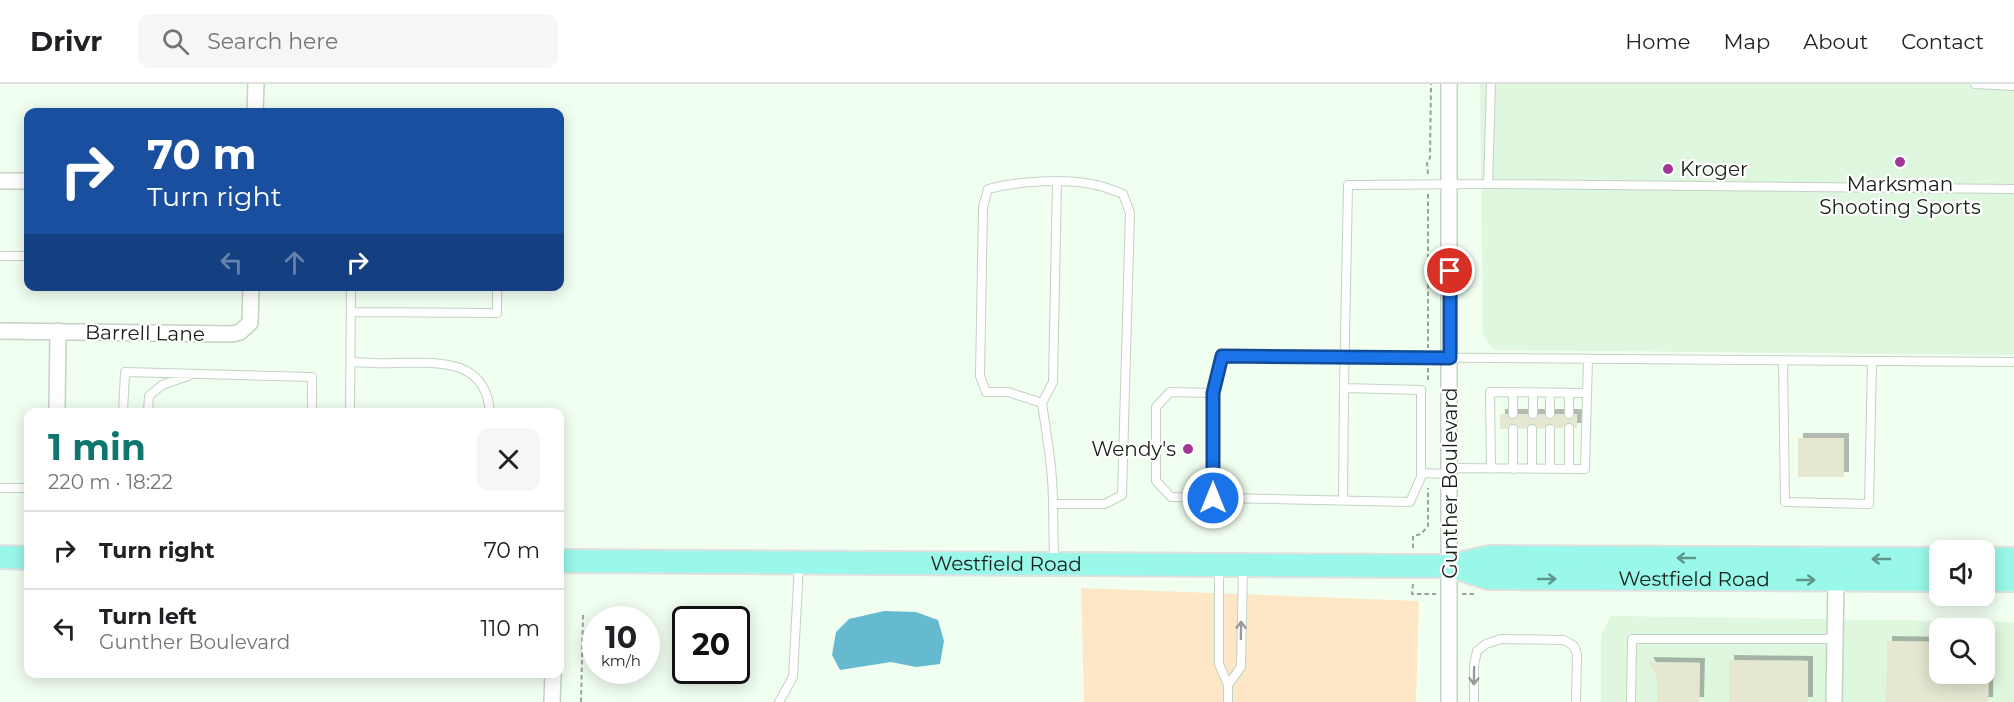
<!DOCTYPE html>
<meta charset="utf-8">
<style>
body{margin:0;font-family:Montserrat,sans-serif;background:#f6f6f6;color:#202124;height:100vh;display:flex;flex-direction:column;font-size:22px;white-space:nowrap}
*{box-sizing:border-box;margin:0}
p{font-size:20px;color:#757577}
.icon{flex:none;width:33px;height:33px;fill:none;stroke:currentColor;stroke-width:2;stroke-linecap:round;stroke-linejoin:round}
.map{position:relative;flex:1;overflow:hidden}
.panel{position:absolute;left:24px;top:324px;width:540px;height:270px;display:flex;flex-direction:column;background:#fff;border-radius:12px;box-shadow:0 3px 15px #0003}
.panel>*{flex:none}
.guide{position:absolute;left:24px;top:24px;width:540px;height:183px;border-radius:12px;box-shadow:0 3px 15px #0003;background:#1a4fa0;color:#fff;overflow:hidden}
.tools{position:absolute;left:1929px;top:456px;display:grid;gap:12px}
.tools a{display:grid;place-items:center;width:66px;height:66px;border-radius:12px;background:#fff;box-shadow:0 3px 15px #0003;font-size:30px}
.speed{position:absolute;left:582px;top:522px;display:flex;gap:12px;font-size:30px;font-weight:700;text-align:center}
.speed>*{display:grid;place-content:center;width:78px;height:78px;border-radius:50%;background:#fff;box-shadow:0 3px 15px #0003;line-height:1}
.speed small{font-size:15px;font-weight:400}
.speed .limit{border:3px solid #111;border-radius:9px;background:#fff;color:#111}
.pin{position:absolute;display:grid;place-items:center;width:51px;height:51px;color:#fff;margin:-26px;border:3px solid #fff;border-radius:50%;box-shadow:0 2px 6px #0007}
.me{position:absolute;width:66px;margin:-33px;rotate:0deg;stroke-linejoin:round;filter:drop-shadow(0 0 4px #0008)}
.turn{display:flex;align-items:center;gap:21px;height:126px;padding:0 24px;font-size:27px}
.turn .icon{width:78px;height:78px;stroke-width:2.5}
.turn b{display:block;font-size:42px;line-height:51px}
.lanes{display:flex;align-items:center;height:57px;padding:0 24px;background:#0003;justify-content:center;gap:30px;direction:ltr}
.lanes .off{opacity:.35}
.round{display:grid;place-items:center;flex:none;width:63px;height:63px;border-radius:12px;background:#f6f6f6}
.headline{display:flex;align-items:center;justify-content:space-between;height:102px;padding:0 24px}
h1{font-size:36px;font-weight:700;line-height:45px;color:#0f766e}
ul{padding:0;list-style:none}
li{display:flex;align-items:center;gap:18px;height:78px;padding:0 24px;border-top:2px solid #e0e0e0}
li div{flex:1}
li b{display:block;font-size:22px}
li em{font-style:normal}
header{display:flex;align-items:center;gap:36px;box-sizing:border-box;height:84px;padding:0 30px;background:#fff;border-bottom:2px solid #e0e0e0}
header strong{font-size:28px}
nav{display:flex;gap:33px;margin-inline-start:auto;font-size:21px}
.search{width:420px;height:54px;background:#f6f6f6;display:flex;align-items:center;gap:15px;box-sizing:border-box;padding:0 21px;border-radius:12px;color:#757577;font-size:22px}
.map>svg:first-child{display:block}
.built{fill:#dff6df;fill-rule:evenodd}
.green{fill:#fee7c7}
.water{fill:#65bacf}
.building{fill:#e5e7d1;filter:url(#shadow)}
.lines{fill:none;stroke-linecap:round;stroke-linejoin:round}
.lane-casing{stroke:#c2d3c2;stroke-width:10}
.street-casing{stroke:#c2d3c2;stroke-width:18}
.primary-casing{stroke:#dfe0df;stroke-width:26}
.path{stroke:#99a499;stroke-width:2;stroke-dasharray:4.5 3;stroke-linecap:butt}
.lane{stroke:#fff;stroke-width:8}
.street{stroke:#fff;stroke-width:15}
.primary{stroke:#99f8e9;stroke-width:22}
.oneway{stroke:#5f968b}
.oneway2{stroke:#979a97}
.route-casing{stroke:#114b97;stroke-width:15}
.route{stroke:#1a73e8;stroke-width:10}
.poi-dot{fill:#a13697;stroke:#fff;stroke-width:2}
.labels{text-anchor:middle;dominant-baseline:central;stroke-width:4.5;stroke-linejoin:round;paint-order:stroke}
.poi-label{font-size:20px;fill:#181e18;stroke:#fff;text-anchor:start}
.street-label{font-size:20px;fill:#181e18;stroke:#fff}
</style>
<header>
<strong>Drivr</strong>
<div class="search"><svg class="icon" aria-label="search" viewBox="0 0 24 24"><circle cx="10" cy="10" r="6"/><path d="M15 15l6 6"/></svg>Search here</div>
<nav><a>Home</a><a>Map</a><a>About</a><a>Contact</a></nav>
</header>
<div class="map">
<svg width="2014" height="618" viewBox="0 0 2014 618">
<defs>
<filter id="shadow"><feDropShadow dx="5" dy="-5" stdDeviation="0" flood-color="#0004"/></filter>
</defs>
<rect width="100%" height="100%" fill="#f1fff1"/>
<path class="built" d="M1480,0H2014V271L1494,266L1483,251Z
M1611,532L2014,538V618H1601V551ZM1940,544H1984V590H1940Z"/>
<path class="green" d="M1081,504L1419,517L1416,618H1084Z"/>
<path class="water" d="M884,527L916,528L938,536L944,557L940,580L916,583L891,578L840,586L832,571L836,548L849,535Z"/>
<path class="building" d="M1500,330H1577V344L1500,345Z
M1798,354H1844V393H1798Z
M1887,557L1940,558V590H1984V558L1989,559L1988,618H1886Z
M1729,576L1808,577V618H1729Z
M1648,578L1700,579L1699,618H1657V593Z"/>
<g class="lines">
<g class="lane-casing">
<path id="lane" d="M1975,0L2014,2
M1488,100L1491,0
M0,172H28
M351,228L497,229V202
M1783,276L1785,418L1869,420L1872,277
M351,278C365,278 379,280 393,279C435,279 485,272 490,328
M1344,304L1348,101L1488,100L2014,105
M1213,309V414
M1550,309V330
M1569,309V330
M1042,319L1053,298L1057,98
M123,328L125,288L312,293V328
M148,328L149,312L162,301L188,292
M350,328L351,202
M1513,330V309
M1533,330V309
M1569,344V385
M1550,345V385
M1450,384L1585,385L1588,275
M1491,385L1490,308L1587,309
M1513,385V345
M1532,385V345
M1421,389L1450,390
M0,404H28
M1343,417L1344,304L1421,306V393L1410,418C1330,416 1250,414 1171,413L1156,397V323L1170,308L1213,309L1222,272L2014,278
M1053,420H1105L1122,411L1130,129L1123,110C1115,107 1106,103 1096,101C1065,94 1019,97 988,105L983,123L980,292L986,308H1008L1042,319C1047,353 1053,386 1053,420L1054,479
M1219,483V580L1228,601V618
M1228,601L1241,583L1243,483
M779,618L793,593L799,480
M1474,618V581L1477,567L1486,560L1501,555L1564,556L1574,562L1577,570L1576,618
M1631,618L1632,555H1835"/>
</g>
<g class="street-casing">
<path id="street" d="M255,28L256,0
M0,97H28
M0,247L232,250L240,248L250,239L251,202
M57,328L58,247
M552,618L553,590
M1449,618V0
M1834,618L1836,496"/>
</g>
<g class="primary-casing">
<g id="primary">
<path d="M0,473L28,474"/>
<path d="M1984,475H2014"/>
<path id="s1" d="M560,477L1413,482H1450L1490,473L1940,475"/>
<path id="s2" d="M1452,482L1488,494L1940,496"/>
<path d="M1984,496H2014"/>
</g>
</g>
<path class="path" d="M1428,90L1427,79L1430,74L1431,0
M1428,110V264
M1428,284V297
M1413,464V452L1421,450L1428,442V404
M1413,500L1412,510H1436
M1462,510H1475
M581,618L583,531"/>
<use href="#lane" class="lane"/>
<use href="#street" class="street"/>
<use href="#primary" class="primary"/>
</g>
<defs><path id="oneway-shaft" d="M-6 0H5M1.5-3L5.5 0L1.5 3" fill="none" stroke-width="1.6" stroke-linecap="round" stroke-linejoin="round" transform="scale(1.5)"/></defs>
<g class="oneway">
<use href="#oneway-shaft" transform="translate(1686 474) rotate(-180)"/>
<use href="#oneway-shaft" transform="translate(1881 475) rotate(-180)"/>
<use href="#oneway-shaft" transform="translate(1547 495)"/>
<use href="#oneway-shaft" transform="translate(1806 496)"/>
</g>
<g class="oneway2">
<use href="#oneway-shaft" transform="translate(1241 546) rotate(-89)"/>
<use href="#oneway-shaft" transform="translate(1474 592) rotate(91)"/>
</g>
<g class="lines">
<g class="route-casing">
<path id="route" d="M1213,414V309L1222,272L1450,274V187"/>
</g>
<use href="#route" class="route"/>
</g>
<g class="poi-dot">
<circle cx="1900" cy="78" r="6"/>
<circle cx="1668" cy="85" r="6"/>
<circle cx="1188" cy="365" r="6"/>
</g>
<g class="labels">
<g class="poi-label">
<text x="1680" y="85">Kroger</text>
<text x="1900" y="100" text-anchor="middle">Marksman<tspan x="1900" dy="23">Shooting Sports</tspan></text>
<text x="1176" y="365" text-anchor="end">Wendy's</text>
</g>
<g class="street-label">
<text transform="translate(145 249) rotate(1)">Barrell Lane</text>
<text transform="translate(1450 399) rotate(-90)">Gunther Boulevard</text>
<text stroke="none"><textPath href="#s1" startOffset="446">Westfield Road</textPath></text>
<text stroke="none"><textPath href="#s2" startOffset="244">Westfield Road</textPath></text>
</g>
</g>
</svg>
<div class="tools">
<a><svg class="icon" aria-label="sound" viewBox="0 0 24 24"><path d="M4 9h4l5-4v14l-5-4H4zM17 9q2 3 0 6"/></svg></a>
<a><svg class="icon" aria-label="search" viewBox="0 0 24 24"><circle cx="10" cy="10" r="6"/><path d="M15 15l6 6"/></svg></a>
</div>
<div class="speed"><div>10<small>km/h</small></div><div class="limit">20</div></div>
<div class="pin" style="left:1450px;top:187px;background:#d93025"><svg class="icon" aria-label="arrive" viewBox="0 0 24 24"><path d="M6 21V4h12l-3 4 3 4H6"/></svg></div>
<svg class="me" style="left:1213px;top:414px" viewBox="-20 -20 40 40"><circle r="17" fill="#1a73e8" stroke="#fff" stroke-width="3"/><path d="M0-11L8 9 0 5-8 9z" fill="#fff"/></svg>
<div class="guide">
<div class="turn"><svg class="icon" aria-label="right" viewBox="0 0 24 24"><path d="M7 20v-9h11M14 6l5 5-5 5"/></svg><div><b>70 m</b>Turn right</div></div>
<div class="lanes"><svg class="icon off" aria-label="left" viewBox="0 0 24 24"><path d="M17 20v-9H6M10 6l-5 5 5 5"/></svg><svg class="icon off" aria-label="ahead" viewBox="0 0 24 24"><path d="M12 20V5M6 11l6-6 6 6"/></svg><svg class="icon" aria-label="right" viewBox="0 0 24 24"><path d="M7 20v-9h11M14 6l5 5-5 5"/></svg></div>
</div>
<section class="panel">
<div class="headline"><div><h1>1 min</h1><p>220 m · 18:22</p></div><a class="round"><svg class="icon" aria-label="close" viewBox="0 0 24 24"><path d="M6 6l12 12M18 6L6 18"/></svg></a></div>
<ul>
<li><svg class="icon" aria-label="right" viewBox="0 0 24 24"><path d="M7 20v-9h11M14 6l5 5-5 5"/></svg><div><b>Turn right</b></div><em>70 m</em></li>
<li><svg class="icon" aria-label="left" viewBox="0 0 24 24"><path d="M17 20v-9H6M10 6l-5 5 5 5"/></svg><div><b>Turn left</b><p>Gunther Boulevard</p></div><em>110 m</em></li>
</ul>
</section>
</div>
